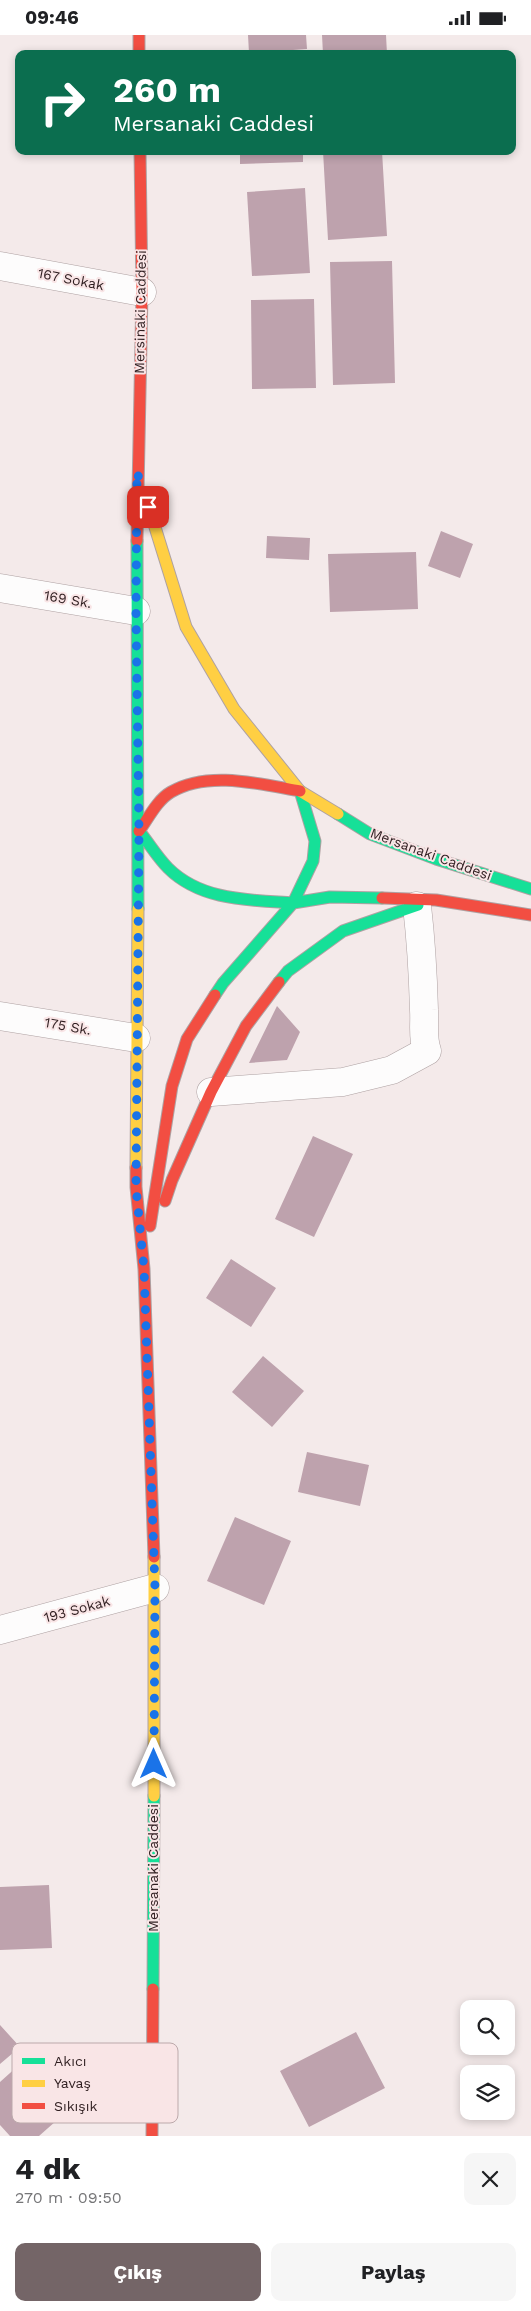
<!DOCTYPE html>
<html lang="tr">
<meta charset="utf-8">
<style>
body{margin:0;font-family:"Work Sans",sans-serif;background:#f6f6f6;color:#202124;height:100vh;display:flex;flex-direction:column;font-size:19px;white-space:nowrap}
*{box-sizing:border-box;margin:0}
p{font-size:16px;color:#757577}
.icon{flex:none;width:28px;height:28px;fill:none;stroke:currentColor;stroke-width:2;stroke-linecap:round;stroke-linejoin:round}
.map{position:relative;height:2101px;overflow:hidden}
.details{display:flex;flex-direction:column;background:#fff;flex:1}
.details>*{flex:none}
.top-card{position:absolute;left:15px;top:15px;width:501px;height:105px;border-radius:10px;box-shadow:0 2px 8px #0003;background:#0b6e4f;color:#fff;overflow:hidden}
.controls{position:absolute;left:460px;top:1965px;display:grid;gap:10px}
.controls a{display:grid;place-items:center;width:55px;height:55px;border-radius:10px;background:#fff;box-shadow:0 2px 8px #0003;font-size:25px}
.pin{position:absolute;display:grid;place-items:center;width:42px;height:42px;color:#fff;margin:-21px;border-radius:10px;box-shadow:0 2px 8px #0006}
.me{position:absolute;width:55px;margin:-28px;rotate:0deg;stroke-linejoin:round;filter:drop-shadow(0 0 4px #0008)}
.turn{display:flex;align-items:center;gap:18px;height:105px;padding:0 15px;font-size:22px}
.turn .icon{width:65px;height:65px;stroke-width:2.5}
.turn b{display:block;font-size:35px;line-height:42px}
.round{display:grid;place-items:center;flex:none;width:52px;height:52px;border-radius:10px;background:#f6f6f6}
.summary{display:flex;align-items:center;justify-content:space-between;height:85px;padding:0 15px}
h1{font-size:30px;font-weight:700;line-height:38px}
.primary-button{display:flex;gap:10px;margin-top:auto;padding:10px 15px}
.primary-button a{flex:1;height:58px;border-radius:10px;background:#746567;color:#fff;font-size:20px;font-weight:700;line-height:58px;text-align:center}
.primary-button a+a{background:#f6f6f6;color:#202124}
.status{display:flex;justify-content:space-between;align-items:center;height:35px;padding:0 25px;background:#fff;direction:ltr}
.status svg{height:14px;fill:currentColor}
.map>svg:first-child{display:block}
.building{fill:#bea2ad}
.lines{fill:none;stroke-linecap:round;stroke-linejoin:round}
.street-casing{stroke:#aea1a2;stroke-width:29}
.fast-casing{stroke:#aea1a2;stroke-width:13}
.slow-casing{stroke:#aea1a2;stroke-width:13}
.jam-casing{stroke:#aea1a2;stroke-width:13}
.street{stroke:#fdfcfc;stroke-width:28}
.fast{stroke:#16e098;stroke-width:11}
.slow{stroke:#ffcf43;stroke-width:11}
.jam{stroke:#f24e42;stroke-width:11}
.route{stroke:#1a73e8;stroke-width:9;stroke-dasharray:0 16.2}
.labels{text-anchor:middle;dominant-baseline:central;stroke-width:4;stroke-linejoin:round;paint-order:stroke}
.street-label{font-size:14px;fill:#2f1e20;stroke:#f9e5e6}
.key{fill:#f9e5e6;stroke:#bca9ab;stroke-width:1}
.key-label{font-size:14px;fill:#2f1e20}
</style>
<div class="status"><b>09:46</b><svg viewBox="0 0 49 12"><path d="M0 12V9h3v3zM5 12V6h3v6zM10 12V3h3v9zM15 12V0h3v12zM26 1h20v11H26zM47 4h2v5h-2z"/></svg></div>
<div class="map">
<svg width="531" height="2101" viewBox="0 0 531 2101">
<rect width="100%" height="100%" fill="#f4eaea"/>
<path class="building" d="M248,0H306L307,14L249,18Z
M322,0H386L387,19H323Z
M240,116H303V127L240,129Z
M323,116H382L387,201L328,205Z
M305,153L310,238L252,241L247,157Z
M392,226L395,348L333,350L330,227Z
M314,264L316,353L252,354L251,265Z
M441,496L473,509L460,543L428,531Z
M267,501L310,503L309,525L266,523Z
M416,517L418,574L330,577L328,519Z
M277,971L300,997L287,1025L249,1028Z
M313,1101L353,1119L314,1202L275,1184Z
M231,1224L276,1253L251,1292L206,1263Z
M263,1321L304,1356L272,1392L232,1357Z
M307,1417L369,1430L360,1471L298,1457Z
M235,1482L291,1506L264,1570L207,1546Z
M49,1850L52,1913L0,1915V1852Z
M0,1990L20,2012L0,2029Z
M356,1997L385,2053L309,2092L280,2036Z
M29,2021L73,2071L39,2101H10L0,2090V2047Z"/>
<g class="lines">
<g class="street-casing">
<path id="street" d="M0,231L142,257
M0,553L136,576
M0,981L136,1003
M211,1057L343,1047L392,1035L427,1016C422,1002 425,990 424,975C423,940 421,905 417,871
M0,1595L155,1553"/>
</g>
<g class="fast-casing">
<path id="fast" d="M137,506L138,874
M338,779L370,799L436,824L531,854
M139,796C149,808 157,822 168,833C201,866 250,865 293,868L313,826L315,806L300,756
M279,947L288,936L343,896L418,870
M215,960L223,948L293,868L330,862L382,863
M153,1954L154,1761"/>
</g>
<g class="slow-casing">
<path id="slow" d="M145,460L186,592L234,674L300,756L338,779
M136,1133L138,874
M154,1761V1522"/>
</g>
<g class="jam-casing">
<path id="jam" d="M139,0V19
M137,506L142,257L140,116
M139,796C148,784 157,765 171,757C208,735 260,749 300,756
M382,863L436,865L531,880
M136,1133V1152L144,1234L154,1522
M165,1166L172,1145L211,1057L246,991L279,947
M150,1191L172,1051L187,1004L215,960
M152,2101L153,1954"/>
</g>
<use href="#street" class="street"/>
<use href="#fast" class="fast"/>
<use href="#slow" class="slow"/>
<use href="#jam" class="jam"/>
</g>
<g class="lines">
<path class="route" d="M148,472L137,437L136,576L139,796L136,1152L144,1234L155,1553L154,1729"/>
</g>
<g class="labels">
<g class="street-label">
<text transform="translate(71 244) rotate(11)">167 Sokak</text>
<text transform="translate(140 277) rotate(-89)">Mersinaki Caddesi</text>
<text transform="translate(68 564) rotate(10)">169 Sk.</text>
<text transform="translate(431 819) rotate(20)">Mersanaki Caddesi</text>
<text transform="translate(68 991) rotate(10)">175 Sk.</text>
<text transform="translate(77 1574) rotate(-15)">193 Sokak</text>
<text transform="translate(153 1833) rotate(-90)">Mersanaki Caddesi</text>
</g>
</g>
<rect x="12" y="2008" width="166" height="80" rx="8" class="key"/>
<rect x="22" y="2023" width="23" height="6" fill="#16e098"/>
<rect x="22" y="2045" width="23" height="7" fill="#ffcf43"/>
<rect x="22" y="2068" width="23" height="6" fill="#f24e42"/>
<g class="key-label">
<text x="54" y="2031">Akıcı</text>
<text x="54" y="2053">Yavaş</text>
<text x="54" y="2076">Sıkışık</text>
</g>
</svg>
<div class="controls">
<a><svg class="icon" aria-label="search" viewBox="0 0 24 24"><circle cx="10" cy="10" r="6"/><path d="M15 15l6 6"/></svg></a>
<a><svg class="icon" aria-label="layers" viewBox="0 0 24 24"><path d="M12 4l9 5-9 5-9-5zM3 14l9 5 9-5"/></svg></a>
</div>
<div class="pin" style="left:148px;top:472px;background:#d93025"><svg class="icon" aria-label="arrive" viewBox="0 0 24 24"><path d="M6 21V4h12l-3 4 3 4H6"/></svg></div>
<svg class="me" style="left:154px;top:1729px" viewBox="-20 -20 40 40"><path d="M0-17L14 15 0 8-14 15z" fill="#1a73e8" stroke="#fff" stroke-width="4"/></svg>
<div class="top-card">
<div class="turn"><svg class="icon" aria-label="right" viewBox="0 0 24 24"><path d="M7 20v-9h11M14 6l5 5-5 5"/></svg><div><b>260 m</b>Mersanaki Caddesi</div></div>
</div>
</div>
<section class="details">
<div class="summary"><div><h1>4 dk</h1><p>270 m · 09:50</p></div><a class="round"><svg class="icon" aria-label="close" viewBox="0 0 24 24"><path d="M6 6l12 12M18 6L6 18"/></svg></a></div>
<div class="primary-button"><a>Çıkış</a><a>Paylaş</a></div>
</section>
